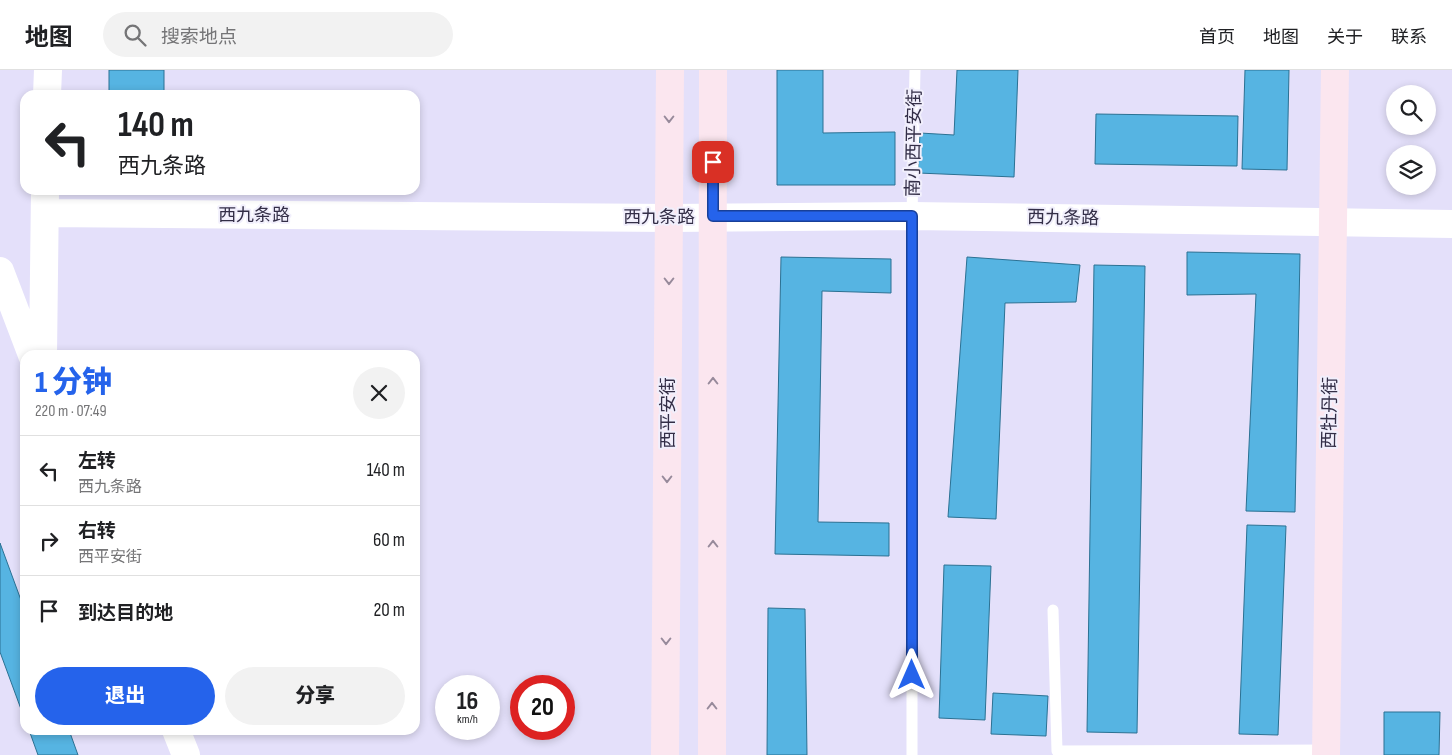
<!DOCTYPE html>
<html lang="zh">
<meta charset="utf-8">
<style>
body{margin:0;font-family:"Sofia Sans Condensed","Noto Sans SC",sans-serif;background:#f2f2f2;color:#202124;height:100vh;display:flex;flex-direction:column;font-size:19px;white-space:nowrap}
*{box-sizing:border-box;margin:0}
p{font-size:16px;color:#757577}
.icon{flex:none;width:28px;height:28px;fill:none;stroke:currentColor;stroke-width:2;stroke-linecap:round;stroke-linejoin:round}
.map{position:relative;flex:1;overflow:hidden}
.sheet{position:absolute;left:20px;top:280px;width:400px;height:385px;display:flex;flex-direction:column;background:#fff;border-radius:15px;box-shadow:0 2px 8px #0003}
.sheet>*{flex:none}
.guide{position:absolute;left:20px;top:20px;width:400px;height:105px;border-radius:15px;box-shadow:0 2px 8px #0003;background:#fff;color:#202124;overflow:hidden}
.fabs{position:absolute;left:1386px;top:15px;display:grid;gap:10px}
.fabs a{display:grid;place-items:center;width:50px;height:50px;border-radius:50%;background:#fff;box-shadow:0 2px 8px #0003;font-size:25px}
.speed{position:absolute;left:435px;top:605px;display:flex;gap:10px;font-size:25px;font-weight:700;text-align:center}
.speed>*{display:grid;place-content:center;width:65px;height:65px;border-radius:50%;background:#fff;box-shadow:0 2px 8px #0003;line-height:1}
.speed small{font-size:12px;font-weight:400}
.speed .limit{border:8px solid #d22;background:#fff;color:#111}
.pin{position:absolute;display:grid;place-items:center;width:42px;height:42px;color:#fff;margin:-21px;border-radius:10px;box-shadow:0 2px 8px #0006}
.me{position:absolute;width:55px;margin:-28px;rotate:0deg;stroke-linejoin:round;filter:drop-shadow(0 0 4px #0008)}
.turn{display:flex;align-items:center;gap:18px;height:105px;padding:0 15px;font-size:22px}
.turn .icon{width:65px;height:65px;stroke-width:2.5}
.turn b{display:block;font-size:35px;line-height:42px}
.round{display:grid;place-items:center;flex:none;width:52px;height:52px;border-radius:26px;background:#f2f2f2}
.head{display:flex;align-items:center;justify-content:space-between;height:85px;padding:0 15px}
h1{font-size:30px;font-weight:800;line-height:38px;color:#2563eb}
.action{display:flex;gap:10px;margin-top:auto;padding:10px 15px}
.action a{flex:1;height:58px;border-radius:30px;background:#2563eb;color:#fff;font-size:20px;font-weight:800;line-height:58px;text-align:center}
.action a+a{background:#f2f2f2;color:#202124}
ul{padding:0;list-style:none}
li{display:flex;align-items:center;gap:15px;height:70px;padding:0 15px;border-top:1px solid #e0e0e0}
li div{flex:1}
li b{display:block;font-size:19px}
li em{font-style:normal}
header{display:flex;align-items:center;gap:30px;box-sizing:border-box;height:70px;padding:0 25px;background:#fff;border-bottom:1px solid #e0e0e0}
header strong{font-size:24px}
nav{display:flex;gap:28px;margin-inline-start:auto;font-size:18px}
.search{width:350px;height:45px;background:#f2f2f2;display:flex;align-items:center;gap:12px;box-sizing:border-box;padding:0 18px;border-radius:28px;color:#757577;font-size:19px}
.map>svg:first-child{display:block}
.building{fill:#56b4e2;stroke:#2b7193}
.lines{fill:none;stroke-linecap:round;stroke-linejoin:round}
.service{stroke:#fff;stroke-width:11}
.tertiary{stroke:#fff;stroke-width:28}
.secondary{stroke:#fbe6ef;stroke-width:28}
.oneway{stroke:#978a9b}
.route-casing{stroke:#184099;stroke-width:12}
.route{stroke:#2563eb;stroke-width:9}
.labels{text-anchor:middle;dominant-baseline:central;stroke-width:4;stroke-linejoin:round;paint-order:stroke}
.street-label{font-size:18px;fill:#332e47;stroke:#f1effc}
</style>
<header>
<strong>地图</strong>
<div class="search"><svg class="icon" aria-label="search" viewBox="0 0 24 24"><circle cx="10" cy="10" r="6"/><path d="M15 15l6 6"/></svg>搜索地点</div>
<nav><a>首页</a><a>地图</a><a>关于</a><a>联系</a></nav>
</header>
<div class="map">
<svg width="1452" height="685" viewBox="0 0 1452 685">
<rect width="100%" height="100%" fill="#e4e0fa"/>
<path class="building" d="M109,0H164V25H109Z
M777,0H823V63L895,62V115H777Z
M957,0H1018L1014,107L918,103L920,63L954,65Z
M1245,0H1289L1287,100L1242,99Z
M1096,44L1238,46L1237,96L1095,94Z
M1187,182L1300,184L1295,442L1246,441L1256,224L1187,225Z
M781,187L891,189V223L822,221L818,452L889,453V486L775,484Z
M967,187L1080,195L1076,232L1005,233L996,449L948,447Z
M1094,195L1145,196L1137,663L1087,662Z
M1247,455L1286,456L1278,665L1239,664Z
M0,473L25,541V650L0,582Z
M944,495L991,496L985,650L939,648Z
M768,538L805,539L807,685H767Z
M993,623L1048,626L1046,666L991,664Z
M1384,642H1440L1439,685H1384Z
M29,660H69L78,685H38Z"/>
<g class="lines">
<path class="service" d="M1053,540L1057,681L1326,680
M912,685V146L915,0"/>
<path class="tertiary" d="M47,25L48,0
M45,143L669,148L912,146L1452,154
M0,201L32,285
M43,285L45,120
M176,660L186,685"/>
<path class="secondary" d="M665,685L670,0
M712,685L713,0
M1326,685L1335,0"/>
</g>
<defs><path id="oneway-chevron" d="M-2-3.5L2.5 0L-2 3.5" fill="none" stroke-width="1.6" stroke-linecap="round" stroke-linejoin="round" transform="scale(1.25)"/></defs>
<g class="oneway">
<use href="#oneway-chevron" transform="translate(669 49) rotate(90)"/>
<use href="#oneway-chevron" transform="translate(669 211) rotate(90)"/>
<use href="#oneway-chevron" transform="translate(713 311) rotate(-90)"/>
<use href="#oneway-chevron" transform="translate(667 409) rotate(90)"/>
<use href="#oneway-chevron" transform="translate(713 474) rotate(-90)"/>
<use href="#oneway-chevron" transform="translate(666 571) rotate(90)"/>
<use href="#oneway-chevron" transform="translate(712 636) rotate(-90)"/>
</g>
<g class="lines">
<g class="route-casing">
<path id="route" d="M713,92V146H912V605"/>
</g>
<use href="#route" class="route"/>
</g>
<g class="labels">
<g class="street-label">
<text transform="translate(914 73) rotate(-89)">南小西平安街</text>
<text x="254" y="145">西九条路</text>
<text x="659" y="147">西九条路</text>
<text transform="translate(1063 148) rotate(1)">西九条路</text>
<text transform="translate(668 343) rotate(-90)">西平安街</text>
<text transform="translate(1330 343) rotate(-89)">西牡丹街</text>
</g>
</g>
</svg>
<div class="fabs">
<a><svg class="icon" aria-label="search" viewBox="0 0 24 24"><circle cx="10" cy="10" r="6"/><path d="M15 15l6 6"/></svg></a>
<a><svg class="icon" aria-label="layers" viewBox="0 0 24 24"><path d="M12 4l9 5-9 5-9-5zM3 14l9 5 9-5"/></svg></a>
</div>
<div class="speed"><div>16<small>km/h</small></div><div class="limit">20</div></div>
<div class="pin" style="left:713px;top:92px;background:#d93025"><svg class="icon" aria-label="arrive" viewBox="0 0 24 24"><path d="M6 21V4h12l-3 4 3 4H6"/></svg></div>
<svg class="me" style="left:912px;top:605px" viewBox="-20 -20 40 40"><path d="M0-17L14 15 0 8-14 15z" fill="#2563eb" stroke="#fff" stroke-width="4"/></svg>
<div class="guide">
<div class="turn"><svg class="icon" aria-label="left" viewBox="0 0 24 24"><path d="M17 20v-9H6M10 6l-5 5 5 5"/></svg><div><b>140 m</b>西九条路</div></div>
</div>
<section class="sheet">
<div class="head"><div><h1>1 分钟</h1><p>220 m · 07:49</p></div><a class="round"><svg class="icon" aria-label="close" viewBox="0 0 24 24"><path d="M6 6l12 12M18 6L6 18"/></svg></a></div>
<ul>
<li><svg class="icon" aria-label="left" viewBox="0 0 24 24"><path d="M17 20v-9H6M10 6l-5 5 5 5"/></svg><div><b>左转</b><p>西九条路</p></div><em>140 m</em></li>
<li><svg class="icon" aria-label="right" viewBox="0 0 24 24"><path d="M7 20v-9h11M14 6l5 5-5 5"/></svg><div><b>右转</b><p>西平安街</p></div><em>60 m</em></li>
<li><svg class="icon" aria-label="arrive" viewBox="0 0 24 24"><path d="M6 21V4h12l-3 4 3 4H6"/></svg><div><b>到达目的地</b></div><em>20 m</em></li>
</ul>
<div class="action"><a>退出</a><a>分享</a></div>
</section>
</div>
